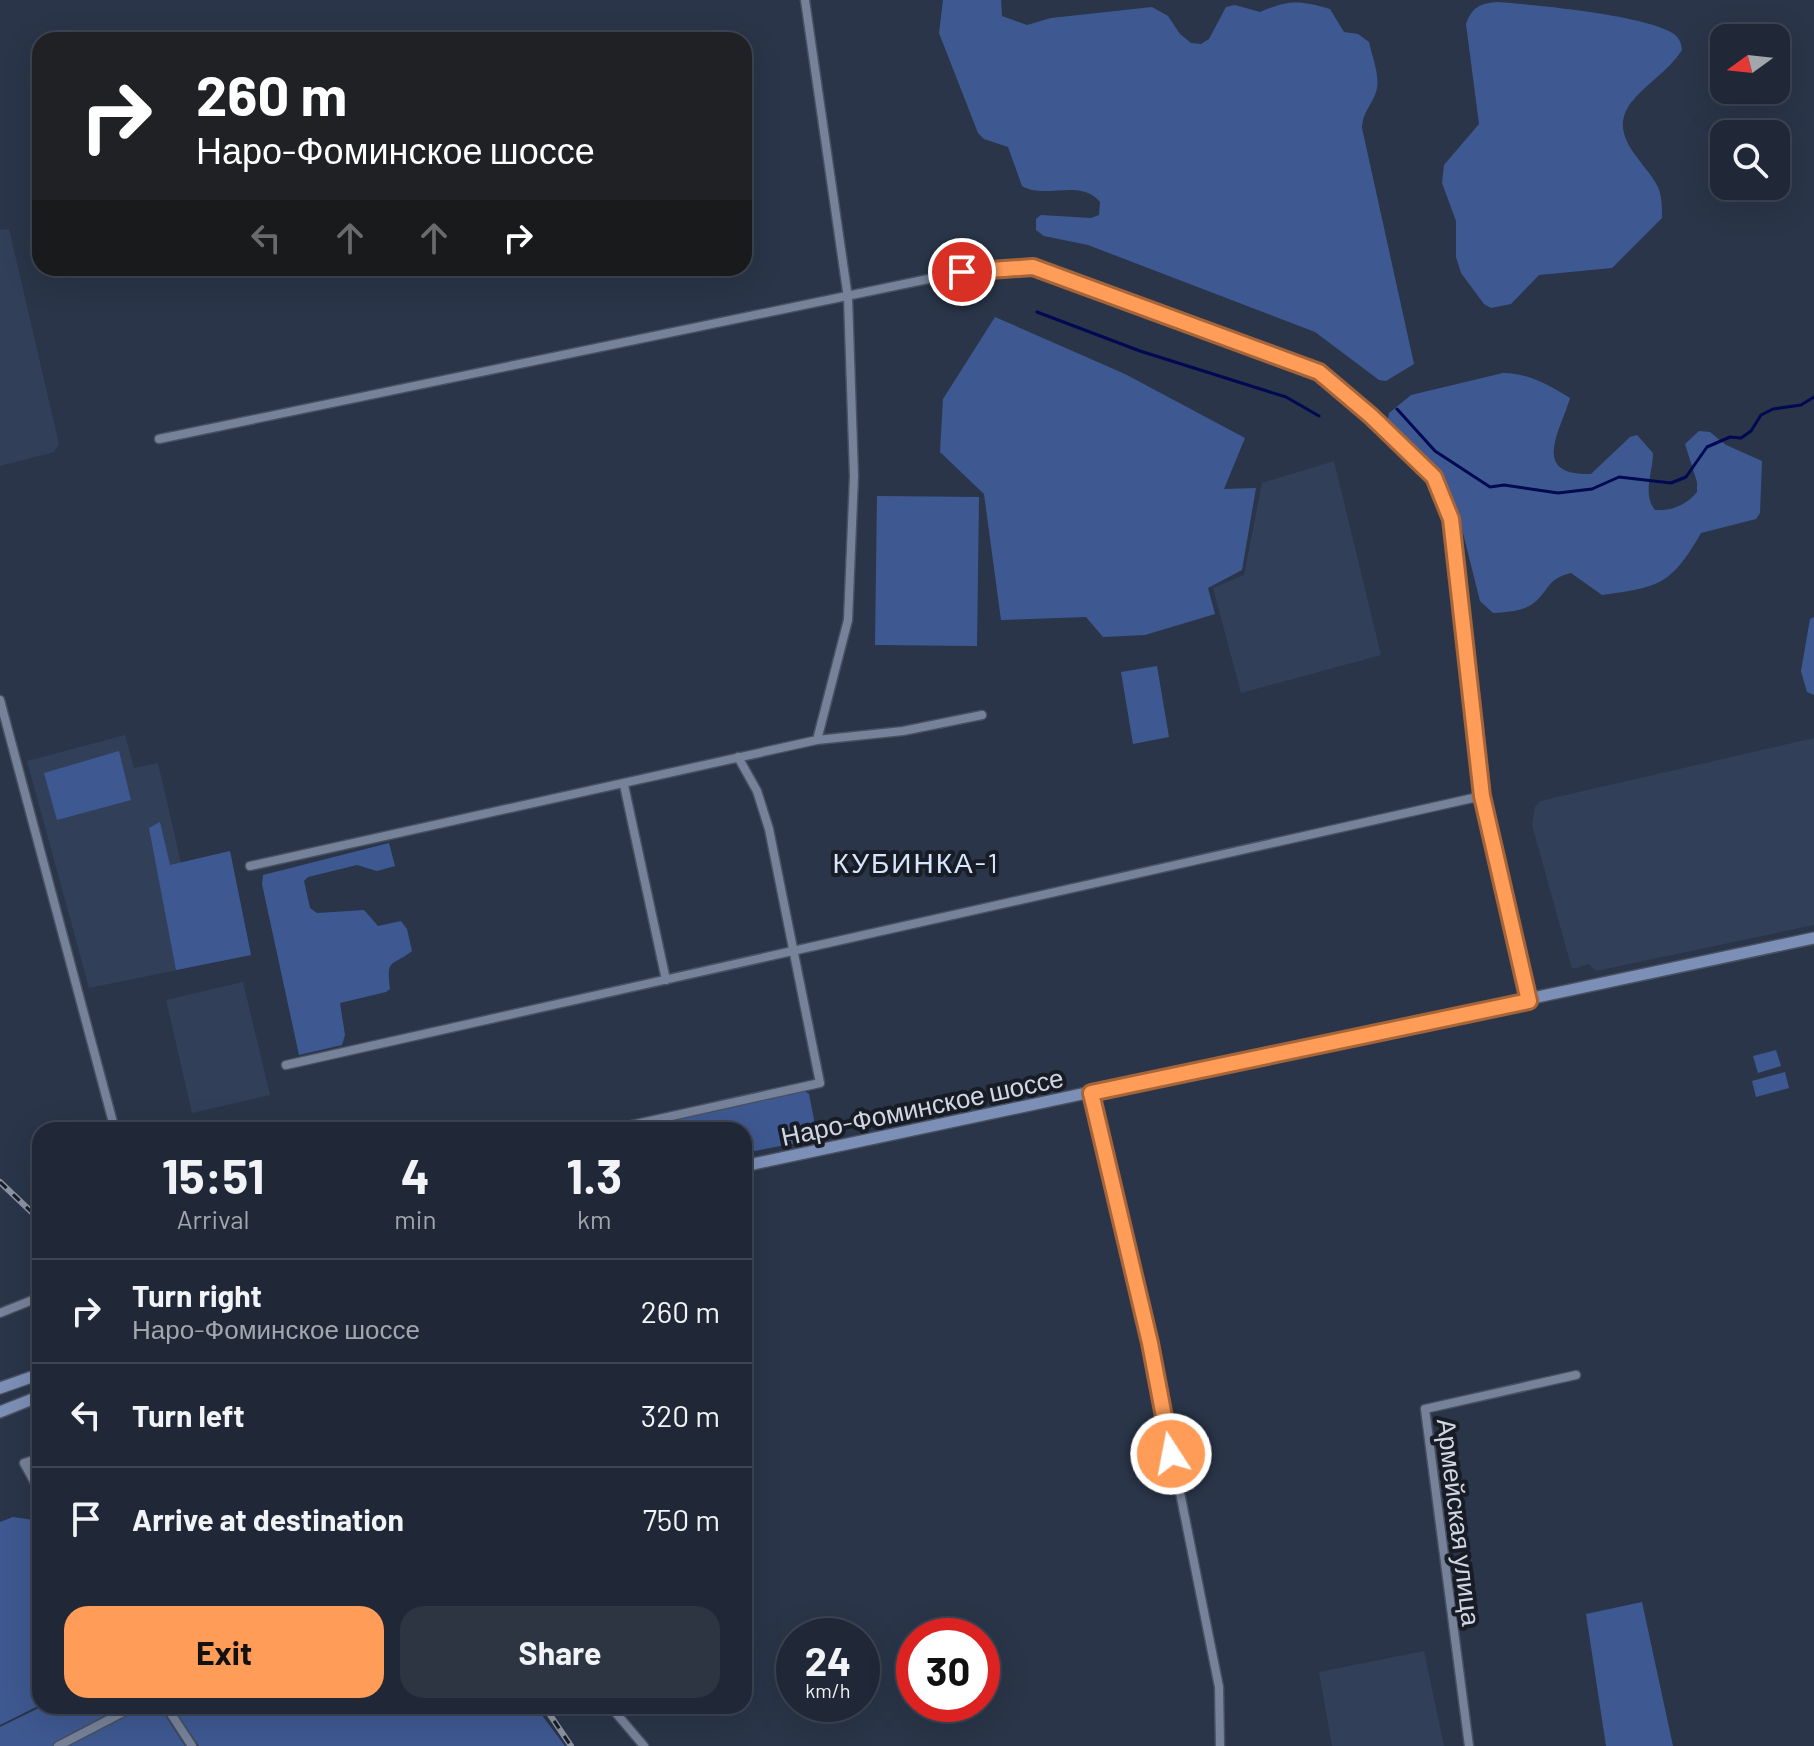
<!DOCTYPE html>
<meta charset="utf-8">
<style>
body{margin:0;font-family:Barlow,sans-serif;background:#2d3442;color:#f1f3f6;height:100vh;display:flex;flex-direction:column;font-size:30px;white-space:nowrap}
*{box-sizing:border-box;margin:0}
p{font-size:26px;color:#a2a6ad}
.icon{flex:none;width:44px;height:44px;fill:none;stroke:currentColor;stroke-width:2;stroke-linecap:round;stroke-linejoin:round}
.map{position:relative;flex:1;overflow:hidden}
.details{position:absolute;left:32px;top:1122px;width:720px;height:592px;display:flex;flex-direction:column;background:#202837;border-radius:24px;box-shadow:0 8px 32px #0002,0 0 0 2px #3d4452}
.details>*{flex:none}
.top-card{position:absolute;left:32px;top:32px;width:720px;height:244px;border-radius:24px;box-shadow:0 8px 32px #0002,0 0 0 2px #3d4452;background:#202124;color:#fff;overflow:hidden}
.needle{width:52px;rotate:255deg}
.buttons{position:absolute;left:1710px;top:24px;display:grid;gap:16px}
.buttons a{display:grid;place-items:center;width:80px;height:80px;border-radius:16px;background:#202837;box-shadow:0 8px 32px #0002,0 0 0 2px #3d4452;font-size:40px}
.speed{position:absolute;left:776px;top:1618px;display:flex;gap:16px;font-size:40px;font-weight:700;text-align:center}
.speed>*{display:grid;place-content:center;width:104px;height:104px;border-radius:50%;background:#202837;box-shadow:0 8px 32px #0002,0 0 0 2px #3d4452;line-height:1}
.speed small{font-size:20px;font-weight:400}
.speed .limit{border:12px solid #d22;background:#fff;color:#111}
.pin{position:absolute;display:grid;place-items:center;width:68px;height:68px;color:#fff;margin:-34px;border:4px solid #fff;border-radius:50%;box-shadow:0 2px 8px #0007}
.me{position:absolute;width:88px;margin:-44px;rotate:349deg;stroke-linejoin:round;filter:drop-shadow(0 0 6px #0008)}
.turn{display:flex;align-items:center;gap:28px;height:168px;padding:0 32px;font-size:36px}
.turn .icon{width:104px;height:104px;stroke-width:2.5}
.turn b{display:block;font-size:56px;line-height:68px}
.lanes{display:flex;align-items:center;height:76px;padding:0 32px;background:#0003;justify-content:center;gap:40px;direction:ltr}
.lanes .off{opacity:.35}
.eta{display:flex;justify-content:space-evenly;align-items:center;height:136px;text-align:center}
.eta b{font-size:48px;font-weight:700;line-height:56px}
.primary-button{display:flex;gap:16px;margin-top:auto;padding:16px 32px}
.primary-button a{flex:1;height:92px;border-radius:24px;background:#fe9c58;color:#111;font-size:32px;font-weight:700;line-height:92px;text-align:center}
.primary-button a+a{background:#2d3442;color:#f1f3f6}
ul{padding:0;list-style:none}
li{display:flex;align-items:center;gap:24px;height:104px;padding:0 32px;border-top:2px solid #3d4452}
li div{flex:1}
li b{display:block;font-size:30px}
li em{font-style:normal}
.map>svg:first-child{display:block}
.built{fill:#323f59}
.green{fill:#3e5991}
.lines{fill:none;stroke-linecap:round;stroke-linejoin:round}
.stream{stroke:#000951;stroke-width:3}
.street-casing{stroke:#485061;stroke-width:11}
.secondary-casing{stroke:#485061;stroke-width:14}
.street{stroke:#76829a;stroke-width:8}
.secondary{stroke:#7c8fb6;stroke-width:11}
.rail-casing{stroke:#8b93a3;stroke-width:6}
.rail{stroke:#181c25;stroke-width:3;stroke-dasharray:9;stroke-linecap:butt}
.route-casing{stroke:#a56539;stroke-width:20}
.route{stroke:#fe9c58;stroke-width:14}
.labels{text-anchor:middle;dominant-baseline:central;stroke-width:8;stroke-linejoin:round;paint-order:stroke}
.street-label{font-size:26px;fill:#d0d7e4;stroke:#181c25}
.neighbourhood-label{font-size:28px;letter-spacing:2px;fill:#d7e5ff;stroke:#181c25}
</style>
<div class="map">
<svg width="1814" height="1746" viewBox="0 0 1814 1746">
<rect width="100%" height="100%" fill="#2a3549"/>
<path class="built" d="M9,229L59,444L54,452L0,466V230Z
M1334,461L1381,655L1241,693L1213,588L1244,575L1262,483Z
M125,735L134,768L158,763L181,863L230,851L251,955L89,988L27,761Z
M1814,738V925L1596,971L1589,964L1572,969L1532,825L1535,807L1540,801Z
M243,982L270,1095L192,1113L166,1000Z
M1424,1651L1444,1746H1332L1319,1672Z"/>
<path class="green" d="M943,0H1001L1002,16L1027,25L1051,18L1152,7L1168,16L1180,34L1191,43L1201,44L1209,39L1226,7L1235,5L1260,12C1289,0 1299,0 1330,9L1344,32L1358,34L1369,42C1372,57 1381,77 1376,92C1371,107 1363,111 1362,128L1414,364L1386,381L1379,380L1315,332L1088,245L1044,236L1036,230V219L1041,215L1091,218L1099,215L1100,202C1080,178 1046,200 1022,186L1008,147L984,139L978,133L939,33Z
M1498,2C1535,5 1646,15 1674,34C1680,39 1681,43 1682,50C1668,72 1645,84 1630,104C1607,137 1646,162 1658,187C1662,197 1662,207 1662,218L1612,268L1539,275L1511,304L1491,308L1484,304L1461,273L1456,257V221L1442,183L1444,165L1479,124L1466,24C1472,7 1481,3 1498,2Z
M995,317L1125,374L1245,438L1224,489L1256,488L1242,570L1208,588L1215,614L1145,635L1103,637L1086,617L1001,620L984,494L940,452L943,399Z
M1503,373C1528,373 1549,385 1570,398C1561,430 1529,476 1591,474L1630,437L1637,435L1653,453C1653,472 1642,494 1655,510C1673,511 1686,505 1697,492V482L1685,444L1699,431L1710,432L1726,445L1762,461L1760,513L1756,519L1701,533C1671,585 1660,587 1602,595L1571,573C1545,579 1549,593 1531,605C1519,612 1506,612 1493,613L1480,601L1458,513L1436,473L1388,419L1389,413L1411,395Z
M877,496L979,497L977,646L875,645Z
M1814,617V695L1807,692L1801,671L1810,619Z
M1157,666L1169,737L1133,744L1121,672Z
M119,751L131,800L57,820L44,773Z
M160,822L170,865L230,851L251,955L176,970L149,828Z
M389,843L395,866L377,871L357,865L308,877L304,881L310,908L317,913L364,910L378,926L401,921L407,929L412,951C392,967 386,957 390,989L386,992L340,1003L345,1035L342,1045L299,1055L262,884L263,875Z
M1776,1050L1781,1066L1758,1073L1753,1056Z
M1785,1072L1789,1088L1756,1097L1752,1081Z
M803,1090L809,1094L817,1135L812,1140L744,1153V1130H631Z
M13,1517L40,1521V1705L0,1725V1522Z
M1642,1602L1673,1746H1606L1586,1614Z
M43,1706H159L185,1746H0V1727Z
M172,1706H535L565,1746H199Z"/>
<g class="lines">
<path class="stream" d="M1037,312L1140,351L1286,397L1319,416
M1397,409L1435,451L1490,487L1504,485L1558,493L1592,489L1619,477L1671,483L1686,477L1707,447L1730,437L1741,438L1751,431L1761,415L1773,409L1801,405L1814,397"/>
<g class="street-casing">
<path id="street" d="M805,0L848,298L854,476L848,620L817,740
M159,439L962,272L1033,267L1319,372L1371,416L1434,477L1451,519L1482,796L1529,1001
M0,700L115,1130
M624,785L666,980
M250,866L817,740L903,731L982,715
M286,1065L1482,796
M1091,1093L1150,1343L1219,1687L1220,1746
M609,1130L820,1083L769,829L757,791L738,757
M0,1313L40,1297
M40,1458L24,1463L40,1492
M166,1706L192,1746
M610,1706L644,1746
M58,1746L135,1706
M1469,1746L1425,1409L1576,1375"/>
</g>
<g class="secondary-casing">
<path id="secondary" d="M744,1166L1814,938
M0,1388L40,1374
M0,1412L40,1396"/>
</g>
<use href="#street" class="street"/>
<use href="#secondary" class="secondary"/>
<g class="rail-casing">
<path id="rail" d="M0,1182L40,1220
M544,1706L571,1746"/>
</g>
<use href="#rail" class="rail"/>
</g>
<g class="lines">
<g class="route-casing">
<path id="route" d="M962,272L1033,267L1319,372L1371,416L1434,477L1451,519L1482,796L1529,1001L1091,1093L1150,1343L1171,1454"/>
</g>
<use href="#route" class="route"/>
</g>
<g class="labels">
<g class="street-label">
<text transform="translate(922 1106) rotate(-12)">Наро-Фоминское шоссе</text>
<text transform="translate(1460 1522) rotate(83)">Армейская улица</text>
</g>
<g class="neighbourhood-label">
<text x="916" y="862">КУБИНКА-1</text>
</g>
</g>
</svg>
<div class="buttons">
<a><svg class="needle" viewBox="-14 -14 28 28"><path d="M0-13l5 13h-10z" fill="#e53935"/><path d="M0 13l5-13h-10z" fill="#a2a6ad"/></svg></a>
<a><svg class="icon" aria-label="search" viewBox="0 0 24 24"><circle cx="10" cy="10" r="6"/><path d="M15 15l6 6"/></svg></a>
</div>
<div class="speed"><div>24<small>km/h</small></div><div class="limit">30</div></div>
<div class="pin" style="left:962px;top:272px;background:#d93025"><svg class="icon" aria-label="arrive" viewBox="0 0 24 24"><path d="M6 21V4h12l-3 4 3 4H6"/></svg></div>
<svg class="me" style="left:1171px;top:1454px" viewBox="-20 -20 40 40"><circle r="17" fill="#fe9c58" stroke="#fff" stroke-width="3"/><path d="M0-11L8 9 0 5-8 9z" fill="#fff"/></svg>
<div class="top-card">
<div class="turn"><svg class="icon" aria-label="right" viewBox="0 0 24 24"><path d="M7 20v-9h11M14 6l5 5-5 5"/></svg><div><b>260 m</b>Наро-Фоминское шоссе</div></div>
<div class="lanes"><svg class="icon off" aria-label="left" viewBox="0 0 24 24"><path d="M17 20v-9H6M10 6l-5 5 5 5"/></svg><svg class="icon off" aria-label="ahead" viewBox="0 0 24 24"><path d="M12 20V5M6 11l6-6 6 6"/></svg><svg class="icon off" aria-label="ahead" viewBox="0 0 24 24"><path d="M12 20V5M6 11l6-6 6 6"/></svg><svg class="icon" aria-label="right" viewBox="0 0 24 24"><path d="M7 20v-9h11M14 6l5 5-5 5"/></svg></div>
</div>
<section class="details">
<div class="eta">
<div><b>15:51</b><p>Arrival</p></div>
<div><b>4</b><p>min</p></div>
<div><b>1.3</b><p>km</p></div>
</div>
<ul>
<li><svg class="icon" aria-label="right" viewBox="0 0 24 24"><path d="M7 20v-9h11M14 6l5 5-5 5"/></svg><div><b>Turn right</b><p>Наро-Фоминское шоссе</p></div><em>260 m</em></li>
<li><svg class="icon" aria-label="left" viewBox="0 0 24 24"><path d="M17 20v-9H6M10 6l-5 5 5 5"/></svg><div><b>Turn left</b></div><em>320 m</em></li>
<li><svg class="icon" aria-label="arrive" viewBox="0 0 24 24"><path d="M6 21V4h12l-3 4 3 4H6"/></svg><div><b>Arrive at destination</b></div><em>750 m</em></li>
</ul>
<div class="primary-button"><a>Exit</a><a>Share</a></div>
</section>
</div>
